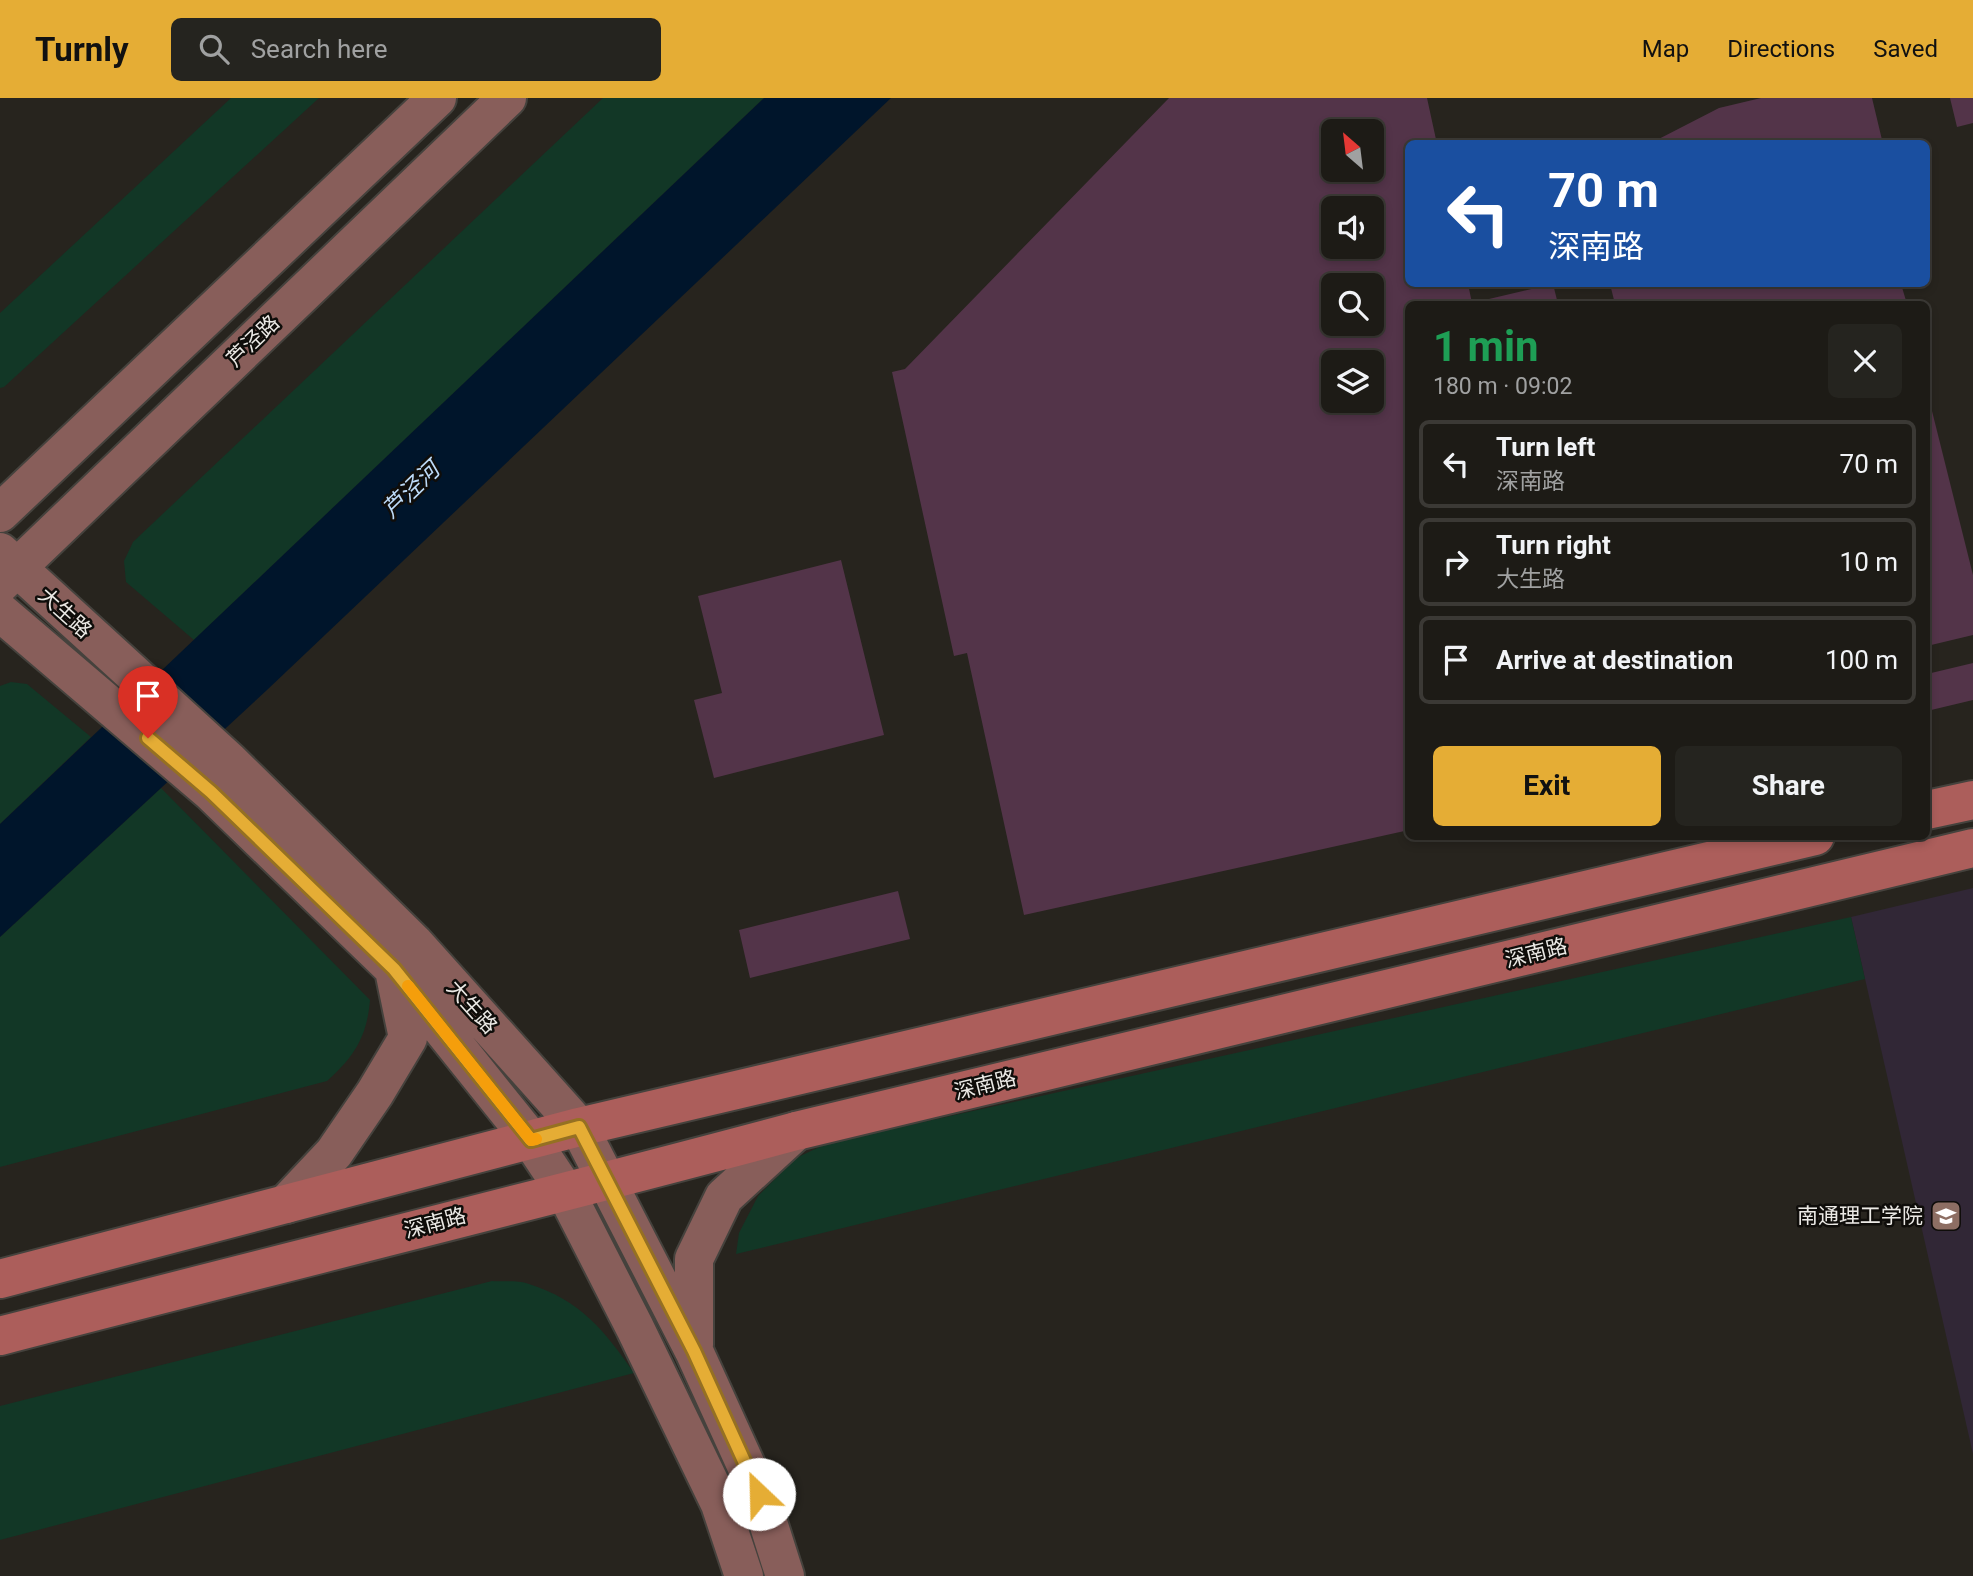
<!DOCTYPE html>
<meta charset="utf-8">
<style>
body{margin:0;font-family:Roboto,"Noto Sans SC",sans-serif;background:#25241f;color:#f1f3f6;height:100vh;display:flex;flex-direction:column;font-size:26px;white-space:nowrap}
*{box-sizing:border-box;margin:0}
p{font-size:23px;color:#a0a1a1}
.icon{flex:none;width:38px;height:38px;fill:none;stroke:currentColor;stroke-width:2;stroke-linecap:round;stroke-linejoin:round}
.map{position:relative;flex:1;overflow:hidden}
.drawer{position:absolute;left:1405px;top:203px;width:525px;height:539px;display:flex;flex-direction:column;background:#1d1b16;border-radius:10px;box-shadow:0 4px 10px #0003,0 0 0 2px #3b3935}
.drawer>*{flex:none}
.top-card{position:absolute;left:1405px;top:42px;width:525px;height:147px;border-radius:10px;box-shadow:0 4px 10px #0003,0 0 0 2px #3b3935;background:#1a4fa0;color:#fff;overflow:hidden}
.needle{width:46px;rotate:332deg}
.tools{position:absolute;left:1321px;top:21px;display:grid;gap:14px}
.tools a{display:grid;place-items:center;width:63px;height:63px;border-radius:10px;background:#1d1b16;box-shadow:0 4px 10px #0003,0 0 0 2px #3b3935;font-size:35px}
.pin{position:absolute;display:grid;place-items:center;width:60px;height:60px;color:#fff;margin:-72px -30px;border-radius:50% 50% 50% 0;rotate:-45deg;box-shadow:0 0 7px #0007}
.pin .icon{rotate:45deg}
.me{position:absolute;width:77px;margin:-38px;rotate:336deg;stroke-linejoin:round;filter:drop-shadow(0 0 5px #0008)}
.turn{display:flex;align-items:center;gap:24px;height:147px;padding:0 28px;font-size:32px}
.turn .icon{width:91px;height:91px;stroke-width:2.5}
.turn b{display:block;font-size:49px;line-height:60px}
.round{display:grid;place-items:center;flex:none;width:74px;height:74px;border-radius:10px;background:#25241f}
.headline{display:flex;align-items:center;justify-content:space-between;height:119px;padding:0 28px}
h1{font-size:42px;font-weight:700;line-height:52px;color:#1e9e55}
.primary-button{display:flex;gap:14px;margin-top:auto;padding:14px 28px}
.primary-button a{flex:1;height:80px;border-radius:10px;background:#e5ad35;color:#111;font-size:28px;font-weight:700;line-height:80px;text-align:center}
.primary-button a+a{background:#25241f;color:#f1f3f6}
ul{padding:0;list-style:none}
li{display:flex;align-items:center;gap:21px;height:88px;margin:0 14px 10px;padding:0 14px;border:4px solid #3b3935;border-radius:10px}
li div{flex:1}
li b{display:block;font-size:26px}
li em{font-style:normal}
header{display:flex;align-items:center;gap:42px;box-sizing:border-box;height:98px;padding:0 35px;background:#e5ad35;color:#111}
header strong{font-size:33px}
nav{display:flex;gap:38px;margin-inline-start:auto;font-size:24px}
.search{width:490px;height:63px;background:#25241f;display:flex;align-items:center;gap:18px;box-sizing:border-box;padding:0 24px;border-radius:10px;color:#a0a1a1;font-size:26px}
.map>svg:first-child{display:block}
.education{fill:#312736}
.green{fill:#123726}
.water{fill:#00152b}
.building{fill:#533449;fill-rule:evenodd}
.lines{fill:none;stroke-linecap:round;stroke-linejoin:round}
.secondary-casing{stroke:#45423d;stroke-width:42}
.primary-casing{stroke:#45423d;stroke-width:42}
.secondary{stroke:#885e5a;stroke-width:38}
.primary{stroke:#ac5e5b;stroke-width:38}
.route-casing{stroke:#957022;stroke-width:18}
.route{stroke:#e5ad35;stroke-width:12}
.slow{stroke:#f59e0b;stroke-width:12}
.labels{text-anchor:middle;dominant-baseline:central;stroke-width:5;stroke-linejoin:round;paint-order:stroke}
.street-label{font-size:21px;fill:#ebe9e5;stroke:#0f0d0a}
.poi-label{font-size:21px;fill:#ebe9e5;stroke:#0f0d0a;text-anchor:end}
.water-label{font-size:23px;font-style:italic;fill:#bddaf7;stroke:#0f0d0a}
</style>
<header>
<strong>Turnly</strong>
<div class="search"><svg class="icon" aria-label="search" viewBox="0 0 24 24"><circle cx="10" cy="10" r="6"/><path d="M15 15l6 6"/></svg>Search here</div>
<nav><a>Map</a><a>Directions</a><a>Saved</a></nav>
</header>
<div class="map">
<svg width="1973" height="1478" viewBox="0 0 1973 1478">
<rect width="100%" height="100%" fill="#27241e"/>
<path class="education" d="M1973,790V1356L1851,819Z"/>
<path class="green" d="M231,0H319L4,289L0,290V215Z
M603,0H764L194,542L126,484L124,463L133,444Z
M11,584L27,586L91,639L0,726V588Z
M161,690L370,902C367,939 354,959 327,983L0,1069V839Z
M1851,819L1865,881L736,1156L739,1135L758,1098L796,1060L828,1045Z
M492,1183C503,1184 518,1182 529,1186C580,1202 605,1233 634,1275L0,1442V1308Z"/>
<path class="water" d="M764,0H891L267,592L0,839V726Z"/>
<path class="building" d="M1169,0H1427L1437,46H1409V186H1468L1472,205L1553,186L1558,206H1409V732L1024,817L967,555L954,558L892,274L905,271ZM1334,33H1372V72H1334ZM1334,110H1372V149H1334ZM1334,187H1372V226H1334ZM1334,264H1372V303H1334Z
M1761,0H1872L1883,46H1649L1719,10Z
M1950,0H1973V25L1957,29Z
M1610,186H1901L1907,206H1615Z
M1927,293L1973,477V537L1927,548Z
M841,462L884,637L714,680L694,602L722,595L698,498Z
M1973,565V602L1927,613V576Z
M898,793L910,841L750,880L739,832Z"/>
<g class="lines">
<g class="secondary-casing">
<path id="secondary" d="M0,415L437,0
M0,454L229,663L414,845L579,1029L694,1253L759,1396L785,1478
M0,486L507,0
M0,514L211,694L394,871L531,1042L565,1093L635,1230L720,1406L744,1478
M286,1106L334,1055L375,995L408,940L395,877
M694,1247V1161L724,1099L796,1033"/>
</g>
<g class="primary-casing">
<path id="primary" d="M1927,712L1973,702
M0,1181L579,1029L1815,738
M0,1238C265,1169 532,1104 796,1033L1973,750"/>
</g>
<use href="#secondary" class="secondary"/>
<use href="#primary" class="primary"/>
</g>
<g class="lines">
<g class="route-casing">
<path id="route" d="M148,640L211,694L394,871L531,1042L579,1029L694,1253L759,1396"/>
</g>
<use href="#route" class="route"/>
<path class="slow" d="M408,888L531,1042L536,1041"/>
</g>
<defs>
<g id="university-square" transform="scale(1.575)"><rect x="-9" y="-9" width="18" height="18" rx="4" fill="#8d6e63" stroke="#0f0d0a"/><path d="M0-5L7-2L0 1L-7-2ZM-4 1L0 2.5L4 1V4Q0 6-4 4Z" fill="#fff"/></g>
</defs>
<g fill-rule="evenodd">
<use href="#university-square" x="1946" y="1118"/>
</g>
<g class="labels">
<g class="street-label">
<text transform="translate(253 243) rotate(-44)">芦泾路</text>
<text transform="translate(65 515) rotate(42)">大生路</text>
<text transform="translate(1536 855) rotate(-14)">深南路</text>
<text transform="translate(472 909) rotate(48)">大生路</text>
<text transform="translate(985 987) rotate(-14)">深南路</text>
<text transform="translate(435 1125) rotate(-15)">深南路</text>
</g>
<g class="poi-label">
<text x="1923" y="1118">南通理工学院</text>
</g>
<g class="water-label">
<text transform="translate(411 392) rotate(-44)">芦泾河</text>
</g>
</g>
</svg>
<div class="tools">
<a><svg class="needle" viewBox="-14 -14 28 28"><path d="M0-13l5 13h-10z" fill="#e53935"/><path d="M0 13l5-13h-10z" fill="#a0a1a1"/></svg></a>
<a><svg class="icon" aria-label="sound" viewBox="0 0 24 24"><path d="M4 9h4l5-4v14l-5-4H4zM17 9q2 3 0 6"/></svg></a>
<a><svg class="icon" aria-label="search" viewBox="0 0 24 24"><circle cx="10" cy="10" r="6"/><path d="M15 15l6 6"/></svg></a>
<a><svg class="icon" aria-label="layers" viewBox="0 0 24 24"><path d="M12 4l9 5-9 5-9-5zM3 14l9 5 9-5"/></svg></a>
</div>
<div class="pin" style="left:148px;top:640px;background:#d93025"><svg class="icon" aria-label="arrive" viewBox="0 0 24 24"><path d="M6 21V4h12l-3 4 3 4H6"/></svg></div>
<svg class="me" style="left:759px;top:1396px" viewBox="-20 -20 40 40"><circle r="19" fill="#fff"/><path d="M0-13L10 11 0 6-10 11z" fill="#e5ad35"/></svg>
<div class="top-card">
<div class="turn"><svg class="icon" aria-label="left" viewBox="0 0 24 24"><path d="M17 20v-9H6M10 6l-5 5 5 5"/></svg><div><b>70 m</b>深南路</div></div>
</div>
<section class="drawer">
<div class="headline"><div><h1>1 min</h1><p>180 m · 09:02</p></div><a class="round"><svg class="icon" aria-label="close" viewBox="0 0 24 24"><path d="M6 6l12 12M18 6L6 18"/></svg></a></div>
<ul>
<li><svg class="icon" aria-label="left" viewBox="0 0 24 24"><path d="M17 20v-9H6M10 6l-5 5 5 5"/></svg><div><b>Turn left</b><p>深南路</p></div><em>70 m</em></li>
<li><svg class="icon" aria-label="right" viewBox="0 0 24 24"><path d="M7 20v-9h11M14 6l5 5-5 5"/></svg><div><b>Turn right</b><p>大生路</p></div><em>10 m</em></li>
<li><svg class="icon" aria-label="arrive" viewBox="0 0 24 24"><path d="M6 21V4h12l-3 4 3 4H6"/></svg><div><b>Arrive at destination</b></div><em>100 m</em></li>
</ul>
<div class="primary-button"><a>Exit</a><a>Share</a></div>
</section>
</div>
